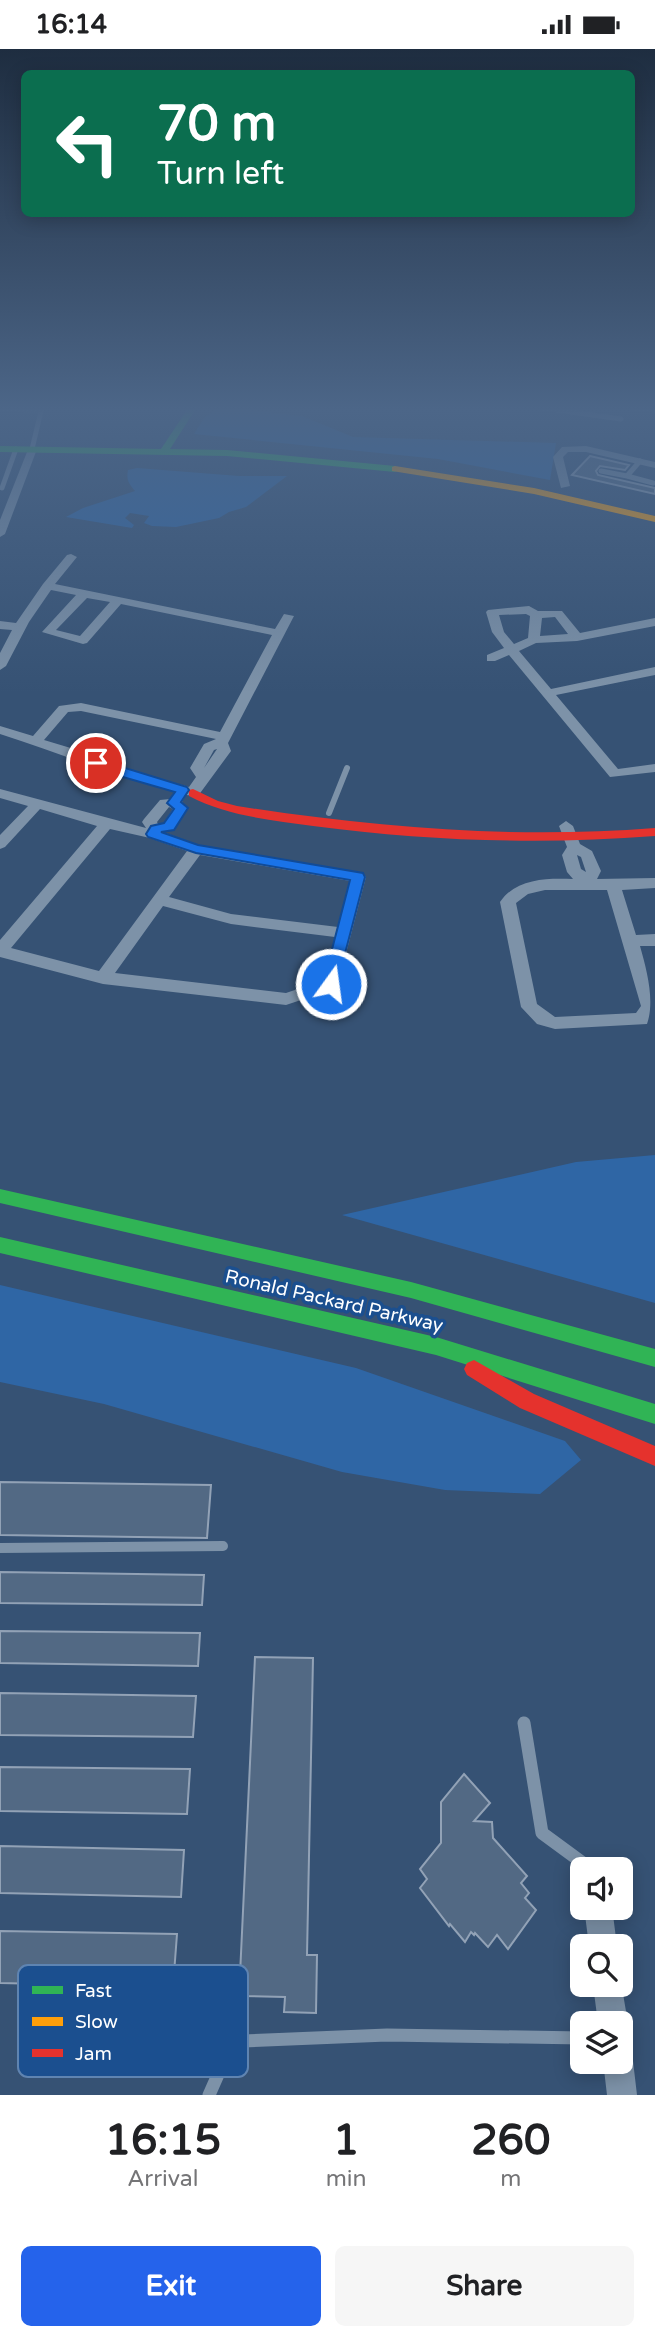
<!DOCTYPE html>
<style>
body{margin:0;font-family:"Varela Round",sans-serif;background:#f6f6f6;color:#202124;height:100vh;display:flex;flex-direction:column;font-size:26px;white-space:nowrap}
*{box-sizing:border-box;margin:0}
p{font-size:23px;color:#757577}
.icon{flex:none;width:38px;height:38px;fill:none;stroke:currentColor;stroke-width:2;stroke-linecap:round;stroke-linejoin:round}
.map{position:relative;height:2046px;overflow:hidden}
.drawer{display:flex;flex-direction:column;background:#fff;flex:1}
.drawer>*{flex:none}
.banner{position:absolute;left:21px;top:21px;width:614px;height:147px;border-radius:10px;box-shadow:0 4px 18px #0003;background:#0b6e4f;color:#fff;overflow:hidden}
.controls{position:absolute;left:570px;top:1808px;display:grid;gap:14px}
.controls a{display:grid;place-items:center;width:63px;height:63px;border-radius:10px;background:#fff;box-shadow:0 4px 18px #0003;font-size:35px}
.pin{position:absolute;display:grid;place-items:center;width:60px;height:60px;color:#fff;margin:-30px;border:4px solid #fff;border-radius:50%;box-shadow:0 2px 7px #0007}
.me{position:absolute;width:77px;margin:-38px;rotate:14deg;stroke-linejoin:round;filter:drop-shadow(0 0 5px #0008)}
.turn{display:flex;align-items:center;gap:24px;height:147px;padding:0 21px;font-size:32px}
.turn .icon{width:91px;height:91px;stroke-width:2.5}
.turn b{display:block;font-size:49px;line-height:60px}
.eta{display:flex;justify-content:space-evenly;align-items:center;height:119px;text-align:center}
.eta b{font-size:42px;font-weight:800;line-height:49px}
.primary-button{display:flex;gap:14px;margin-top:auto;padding:14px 21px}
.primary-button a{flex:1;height:80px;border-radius:10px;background:#2563eb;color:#fff;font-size:28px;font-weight:800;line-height:80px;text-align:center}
.primary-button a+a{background:#f6f6f6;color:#202124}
.status{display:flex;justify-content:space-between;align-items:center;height:49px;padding:0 35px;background:#fff;direction:ltr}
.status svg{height:19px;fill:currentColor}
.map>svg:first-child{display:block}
.green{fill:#2f66a5}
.building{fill:#526984;stroke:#92a2b6;stroke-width:2}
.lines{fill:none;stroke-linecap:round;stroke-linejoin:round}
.lane-far3{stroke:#7d92a8;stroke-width:5}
.lane-far2{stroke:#7d92a8;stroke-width:6}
.lane-far1{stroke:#7d92a8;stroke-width:10}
.lane{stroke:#7d92a8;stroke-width:13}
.street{fill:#7d92a8;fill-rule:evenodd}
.fast{fill:#30b455;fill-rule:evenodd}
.slow{fill:#ff9f0a;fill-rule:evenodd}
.jam{fill:#e5322d;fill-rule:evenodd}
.route{fill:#1a73e8;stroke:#114b97;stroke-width:2}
.labels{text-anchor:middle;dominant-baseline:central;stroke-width:7;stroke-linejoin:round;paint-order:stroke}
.street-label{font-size:19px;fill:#fff;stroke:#1b4f8f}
.key{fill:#1b4f8f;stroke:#5f84b1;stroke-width:2}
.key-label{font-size:19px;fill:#fff}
</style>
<div class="status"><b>16:14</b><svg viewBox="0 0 49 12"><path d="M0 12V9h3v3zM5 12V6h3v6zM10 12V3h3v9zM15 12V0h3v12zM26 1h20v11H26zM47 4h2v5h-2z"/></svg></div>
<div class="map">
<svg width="655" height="2046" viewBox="0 0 655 2046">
<rect width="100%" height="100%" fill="#365274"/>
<path class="green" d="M219,358L302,367L353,388L556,394L550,431L438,410L194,385L204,369Z
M137,419L239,427H287L246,458L229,463L219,469L176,478L152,477L144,474L149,467L130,464L125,469L134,476L132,479L66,468L83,459L135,442C129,435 126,431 128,421Z
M655,1106V1254L342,1166L576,1113Z
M0,1236L356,1319L565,1392L581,1411L540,1445L445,1441L342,1423L104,1355L0,1333Z"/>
<path class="building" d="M590,407L629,416L625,421L600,417L596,422L598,426L655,439V445L572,426Z
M0,1433L211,1436L207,1489L0,1486Z
M0,1523L204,1526L202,1556L0,1554Z
M0,1582L200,1584L198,1617L0,1614Z
M255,1608L313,1609L307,1906H317L316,1964L284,1963L285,1948L239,1947Z
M0,1644L196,1647L193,1688L0,1686Z
M0,1718L190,1720L187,1765L0,1762Z
M464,1725L490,1754L474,1772L492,1773L493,1789L527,1827L521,1834L529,1844L525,1849L536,1861L508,1900L497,1886L488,1898L475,1884L474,1886L471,1883L465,1893L450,1875L449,1877L420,1839L427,1830L420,1820L441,1794V1753Z
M0,1797L184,1801L181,1848L0,1844Z
M0,1882L177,1885L173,1938L0,1934Z"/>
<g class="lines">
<path class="lane-far3" d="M536,358L621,370
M625,358L655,361
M0,360L39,361
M32,400L42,358
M640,412L627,427L653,434
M601,422L627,427
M2,439L16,400"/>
<path class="lane-far2" d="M329,764L347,719"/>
<path class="lane-far1" d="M0,1499L223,1497"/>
<path class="lane" d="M524,1674L542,1784L591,1820
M209,2046L224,2012L243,1992L387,1986L583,1989"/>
<path class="street" d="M586,397L655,413V419L586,403H568L563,408L570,437L561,439L553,408L562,398Z
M29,398L37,400L5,485L0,488V471Z
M71,505L77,508L55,535L275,580L284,565L294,567L228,694L231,702L198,747L186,746L182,753L188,759L174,780L163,783L198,796L363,824L366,828L337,939L286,956L103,935L0,908V891L97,777L40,760L5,798L0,800V786L28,757L0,749V740L146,779L142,773L144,770L160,751L170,750L174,743C115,726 58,704 0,685V677L33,687L59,657L81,654L220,683L272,586L121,555L87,594L83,595L42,583L76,546L51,541L29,573L6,617L0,621V604L12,581L0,580V572L16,574L43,535L67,506ZM87,549L110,553L80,587L56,581ZM81,662L216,690L204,695L190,719L196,728L189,738L118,718L84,703L44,691L68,663ZM217,700L204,719L214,701ZM169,758L173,760L164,774L158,775L157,773ZM110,780L150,789L187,802L99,922L11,899ZM200,806L350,832L338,878L231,865L169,848ZM163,857L231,875L335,888L324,931L286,944L115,924Z
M529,557L538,562H562L580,584L655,569V577L577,592L536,594L519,602L551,640L655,618V626L556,646L618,720L655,715V723L610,728L509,606L495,612H487V606L504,599L492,583L486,563L488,561ZM526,565L530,567L528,589L514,595L504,583L499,566ZM555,568L568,585L540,587L542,569Z
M566,772L573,777L580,795L592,802L601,822L597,830L655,829V839L622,841L636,886L655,885V897H640C647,922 655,952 647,975L555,980L537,975L521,958L500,853C516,829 548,829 573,830L567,823L562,806L567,798L559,777ZM577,806L581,808L586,823L581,820ZM545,841H607L641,957L636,964L555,968L537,955L516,854L528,845Z
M584,1858H612L617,1897H589Z
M621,1933L628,1974L621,1985V1974H598L593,1936H621Z
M621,1998L629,2001L633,2012L637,2046H607L603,2012H621Z"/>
<path class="fast" d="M189,358H197L170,400L227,401L395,417L399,420L395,423L227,407L0,403V397L161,400Z
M0,1140L411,1233L655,1300V1318L411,1249L0,1154Z
M0,1188L436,1288L655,1355V1375L436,1306L0,1204Z"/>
<path class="slow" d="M395,417L534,439L655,467V473L534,445L392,422V418Z"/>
<path class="jam" d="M193,740L218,752L237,757C377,779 514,790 655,779V787C540,796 427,792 313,777C270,771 227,767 189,747V741Z
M474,1311L534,1345L655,1397V1417L520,1359L467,1326L464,1320L467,1314Z"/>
</g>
<linearGradient id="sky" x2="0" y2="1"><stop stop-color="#1e2d40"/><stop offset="0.56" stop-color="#4c6688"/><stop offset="1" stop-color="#4c6688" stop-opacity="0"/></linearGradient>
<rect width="655" height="644" fill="url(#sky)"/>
<path class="route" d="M96,710L187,738L189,741L181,753L188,759L174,781L161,783L198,796L363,824L365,828L336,939L331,940L323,935L350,831L196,804L148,788L146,785L151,777L164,774L174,760L167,754L175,743L109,724L92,717V711Z"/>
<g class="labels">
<g class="street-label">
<text transform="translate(334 1252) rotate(13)">Ronald Packard Parkway</text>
</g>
</g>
<rect x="18" y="1916" width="230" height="112" rx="10" class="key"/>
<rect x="32" y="1937" width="31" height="8" fill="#30b455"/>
<rect x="32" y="1968" width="31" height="9" fill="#ff9f0a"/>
<rect x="32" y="2000" width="31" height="8" fill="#e5322d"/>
<g class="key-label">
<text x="75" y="1948">Fast</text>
<text x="75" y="1979">Slow</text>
<text x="75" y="2011">Jam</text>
</g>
</svg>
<div class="controls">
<a><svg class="icon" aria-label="sound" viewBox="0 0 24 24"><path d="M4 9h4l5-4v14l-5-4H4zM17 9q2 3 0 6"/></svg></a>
<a><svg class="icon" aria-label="search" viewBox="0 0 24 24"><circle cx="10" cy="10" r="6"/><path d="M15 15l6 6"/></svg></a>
<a><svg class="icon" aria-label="layers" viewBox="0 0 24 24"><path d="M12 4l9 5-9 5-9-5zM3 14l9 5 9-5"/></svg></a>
</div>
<div class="pin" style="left:96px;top:714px;background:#d93025"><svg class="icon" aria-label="arrive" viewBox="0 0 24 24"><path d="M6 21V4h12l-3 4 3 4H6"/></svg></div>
<svg class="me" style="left:331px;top:935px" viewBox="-20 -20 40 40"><circle r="17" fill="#1a73e8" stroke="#fff" stroke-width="3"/><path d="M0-11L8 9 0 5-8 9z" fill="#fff"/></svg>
<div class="banner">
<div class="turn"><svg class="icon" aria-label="left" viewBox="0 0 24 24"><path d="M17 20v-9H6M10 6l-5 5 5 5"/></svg><div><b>70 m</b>Turn left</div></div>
</div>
</div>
<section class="drawer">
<div class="eta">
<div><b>16:15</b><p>Arrival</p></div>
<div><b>1</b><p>min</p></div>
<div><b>260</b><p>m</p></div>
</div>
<div class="primary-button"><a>Exit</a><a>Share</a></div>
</section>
